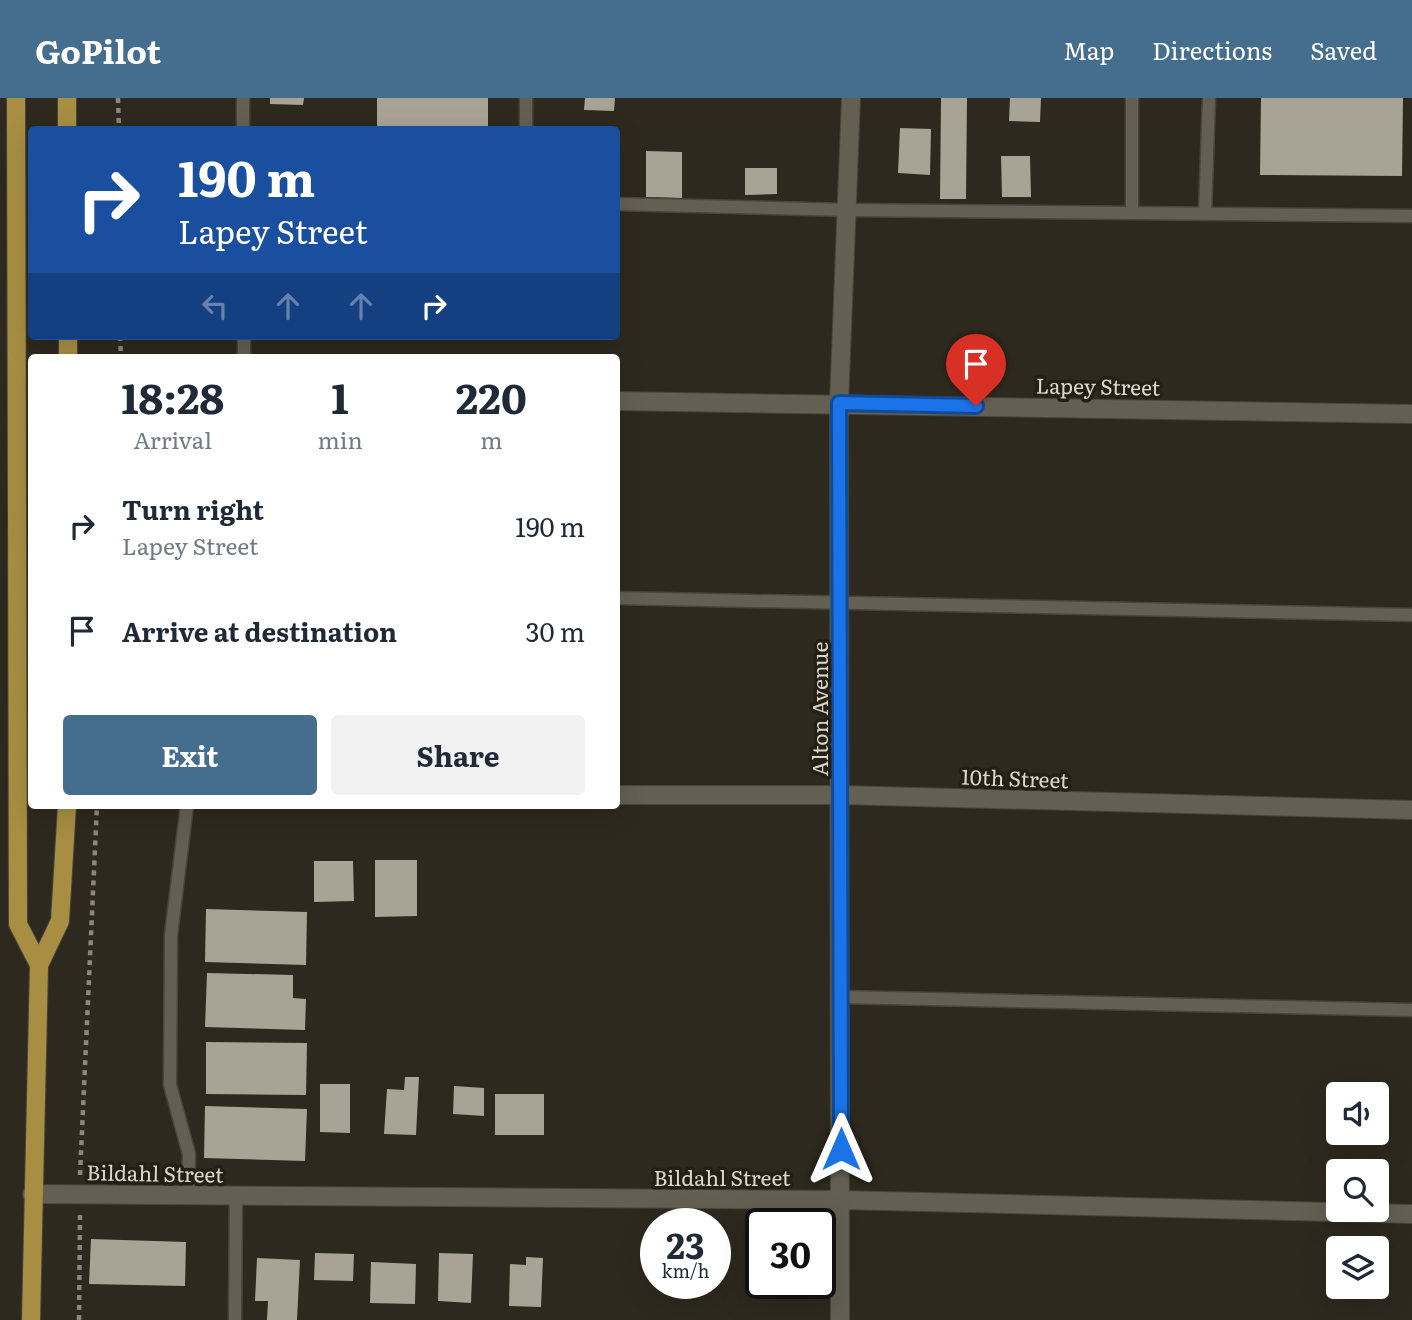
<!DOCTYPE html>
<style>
body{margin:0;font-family:Literata,serif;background:#f2f2f3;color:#1f2937;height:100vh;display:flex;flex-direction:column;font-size:26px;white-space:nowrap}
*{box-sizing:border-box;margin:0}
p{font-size:23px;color:#747a83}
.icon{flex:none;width:38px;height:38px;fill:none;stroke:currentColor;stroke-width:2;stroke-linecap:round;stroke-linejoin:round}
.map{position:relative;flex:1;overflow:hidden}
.panel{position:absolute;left:28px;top:256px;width:592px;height:455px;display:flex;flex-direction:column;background:#fff;border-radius:7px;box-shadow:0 7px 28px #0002}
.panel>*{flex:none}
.banner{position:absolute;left:28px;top:28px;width:592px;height:214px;border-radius:7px;box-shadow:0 7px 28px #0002;background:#1a4fa0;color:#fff;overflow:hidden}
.fabs{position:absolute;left:1326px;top:984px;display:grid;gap:14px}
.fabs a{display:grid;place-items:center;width:63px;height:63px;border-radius:7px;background:#fff;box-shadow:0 7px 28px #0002;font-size:35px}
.speed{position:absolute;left:640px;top:1110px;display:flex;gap:14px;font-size:35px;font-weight:700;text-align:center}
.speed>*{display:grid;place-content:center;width:91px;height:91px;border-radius:50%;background:#fff;box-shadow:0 7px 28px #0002;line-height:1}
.speed small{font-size:18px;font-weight:400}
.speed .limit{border:4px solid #111;border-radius:10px;background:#fff;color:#111}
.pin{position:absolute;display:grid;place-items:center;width:60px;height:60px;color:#fff;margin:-72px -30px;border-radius:50% 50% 50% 0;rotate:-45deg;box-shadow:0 0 7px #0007}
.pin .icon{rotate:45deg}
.me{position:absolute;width:77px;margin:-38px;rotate:0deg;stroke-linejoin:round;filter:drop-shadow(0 0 5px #0008)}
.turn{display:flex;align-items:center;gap:24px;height:147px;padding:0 35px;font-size:32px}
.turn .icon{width:91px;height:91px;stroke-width:2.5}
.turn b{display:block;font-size:49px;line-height:60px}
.lanes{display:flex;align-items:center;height:66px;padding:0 35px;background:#0003;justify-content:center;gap:35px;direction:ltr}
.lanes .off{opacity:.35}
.eta{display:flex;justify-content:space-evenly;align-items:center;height:119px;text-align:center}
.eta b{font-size:42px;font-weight:700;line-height:49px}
.action{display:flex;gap:14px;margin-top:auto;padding:14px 35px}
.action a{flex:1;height:80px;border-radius:7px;background:#456d8d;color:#fff;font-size:28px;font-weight:700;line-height:80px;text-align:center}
.action a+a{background:#f2f2f3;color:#1f2937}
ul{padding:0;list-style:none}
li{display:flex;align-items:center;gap:21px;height:105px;padding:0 35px}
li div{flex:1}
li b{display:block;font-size:26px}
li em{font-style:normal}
header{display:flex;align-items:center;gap:42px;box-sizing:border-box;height:98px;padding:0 35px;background:#456d8d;color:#fff}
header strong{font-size:33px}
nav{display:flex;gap:38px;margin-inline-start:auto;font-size:24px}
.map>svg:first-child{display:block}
.building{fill:#a8a395}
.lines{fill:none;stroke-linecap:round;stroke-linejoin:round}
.service-casing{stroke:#49453b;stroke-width:15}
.minor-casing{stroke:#49453b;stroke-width:20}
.primary-casing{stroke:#49453b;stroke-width:20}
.path{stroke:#8b877d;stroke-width:4.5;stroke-dasharray:5 5;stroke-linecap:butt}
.service{stroke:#635f52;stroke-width:12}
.minor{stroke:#635f52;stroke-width:18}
.primary{stroke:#a78e42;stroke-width:18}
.route-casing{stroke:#114b97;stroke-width:18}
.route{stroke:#1a73e8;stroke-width:12}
.labels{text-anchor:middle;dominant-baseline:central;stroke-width:7;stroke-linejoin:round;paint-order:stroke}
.street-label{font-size:21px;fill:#dad7cf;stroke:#242014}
</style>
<header>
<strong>GoPilot</strong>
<nav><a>Map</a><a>Directions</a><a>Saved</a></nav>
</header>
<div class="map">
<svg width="1412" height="1222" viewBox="0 0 1412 1222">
<rect width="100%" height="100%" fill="#2e291e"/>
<path class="building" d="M270,0H304L303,7L270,6Z
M377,0H488V32H377Z
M585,0H615L614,13L584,12Z
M941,0H967L966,101H940Z
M1010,0H1041L1040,24L1009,23Z
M1261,0H1403L1402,78L1260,77Z
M900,30L931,31L930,77L898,75Z
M646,53L682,54V100L646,99Z
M1001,58H1030L1031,99H1002Z
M745,70H777V96L745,97Z
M375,762H417V818L375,819Z
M314,763H353L354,803L314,804Z
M206,811L307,814L306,867L205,864Z
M207,875L293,877V900L306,901L305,932L205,929Z
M206,944L307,945L306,997L206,996Z
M405,979H419L416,1037L384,1036L387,991L404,992Z
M320,986H350V1035L320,1034Z
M454,988L484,990V1018L453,1016Z
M495,996H544V1037H495Z
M205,1008L307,1011L305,1063L204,1060Z
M91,1141L186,1144L185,1188L89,1186Z
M315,1155L354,1156L353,1183L314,1182Z
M439,1155L473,1156L471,1205L438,1203Z
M526,1159L543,1160L541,1209L509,1208L510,1166L526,1167Z
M257,1160L300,1162L297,1222H267L268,1203H255Z
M371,1164L416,1166L415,1206L370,1205Z"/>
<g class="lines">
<g class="service-casing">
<path id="service" d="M1132,0V115
M243,32V0
M526,32V0
M616,106L847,112L1412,118
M1205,116L1209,0
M244,238V259
M616,500L1412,517
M187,707L171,837L170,987L189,1056L188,1097
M841,899L1412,912
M235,1222L236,1097"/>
</g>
<g class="minor-casing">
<path id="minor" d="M616,303L1412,316
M616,697H841L1412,712
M32,1096L841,1102L1412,1116
M840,1222L839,305L851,0"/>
</g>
<g class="primary-casing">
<path id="primary" d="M16,0L18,826L39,867
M67,0V32
M68,238V259
M31,1222L39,867L60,823L67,707"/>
</g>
<path class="path" d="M118,0L119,32
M120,238L121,259
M80,1077L97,707
M79,1222L80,1117"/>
<use href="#service" class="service"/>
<use href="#minor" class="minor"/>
<use href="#primary" class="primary"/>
</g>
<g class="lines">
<g class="route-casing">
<path id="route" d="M841,1051L839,305L976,308"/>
</g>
<use href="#route" class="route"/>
</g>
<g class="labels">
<g class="street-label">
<text transform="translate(1098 287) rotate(1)">Lapey Street</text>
<text transform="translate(818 611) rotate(-90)">Alton Avenue</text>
<text transform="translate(1015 679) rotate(2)">10th Street</text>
<text transform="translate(155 1074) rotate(1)">Bildahl Street</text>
<text x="722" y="1078">Bildahl Street</text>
</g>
</g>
</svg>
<div class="fabs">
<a><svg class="icon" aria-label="sound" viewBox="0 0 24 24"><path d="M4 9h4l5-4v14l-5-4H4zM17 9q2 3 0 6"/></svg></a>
<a><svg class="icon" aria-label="search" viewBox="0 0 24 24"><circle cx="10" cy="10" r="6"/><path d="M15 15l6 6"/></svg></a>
<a><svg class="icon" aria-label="layers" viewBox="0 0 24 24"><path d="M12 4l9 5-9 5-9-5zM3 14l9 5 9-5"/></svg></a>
</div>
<div class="speed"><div>23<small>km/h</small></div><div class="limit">30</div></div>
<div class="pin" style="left:976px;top:308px;background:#d93025"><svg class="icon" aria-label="arrive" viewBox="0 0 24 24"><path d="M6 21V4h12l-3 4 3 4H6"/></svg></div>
<svg class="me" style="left:841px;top:1051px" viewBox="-20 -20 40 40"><path d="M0-17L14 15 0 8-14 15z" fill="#1a73e8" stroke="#fff" stroke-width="4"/></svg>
<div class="banner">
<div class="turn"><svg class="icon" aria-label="right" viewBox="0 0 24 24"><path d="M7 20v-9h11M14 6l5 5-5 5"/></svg><div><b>190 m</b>Lapey Street</div></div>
<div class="lanes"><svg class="icon off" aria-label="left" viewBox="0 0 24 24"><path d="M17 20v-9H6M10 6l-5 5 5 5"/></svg><svg class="icon off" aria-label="ahead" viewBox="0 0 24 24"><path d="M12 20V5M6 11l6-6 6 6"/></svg><svg class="icon off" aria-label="ahead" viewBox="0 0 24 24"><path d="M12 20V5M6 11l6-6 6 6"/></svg><svg class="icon" aria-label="right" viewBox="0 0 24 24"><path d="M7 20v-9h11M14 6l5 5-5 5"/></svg></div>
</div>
<section class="panel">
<div class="eta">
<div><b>18:28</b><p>Arrival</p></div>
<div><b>1</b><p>min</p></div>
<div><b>220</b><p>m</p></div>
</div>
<ul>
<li><svg class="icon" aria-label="right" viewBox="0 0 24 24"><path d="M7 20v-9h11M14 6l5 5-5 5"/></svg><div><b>Turn right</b><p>Lapey Street</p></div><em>190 m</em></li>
<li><svg class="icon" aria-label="arrive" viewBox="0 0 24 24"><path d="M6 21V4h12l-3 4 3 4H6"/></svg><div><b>Arrive at destination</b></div><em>30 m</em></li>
</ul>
<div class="action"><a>Exit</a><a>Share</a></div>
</section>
</div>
